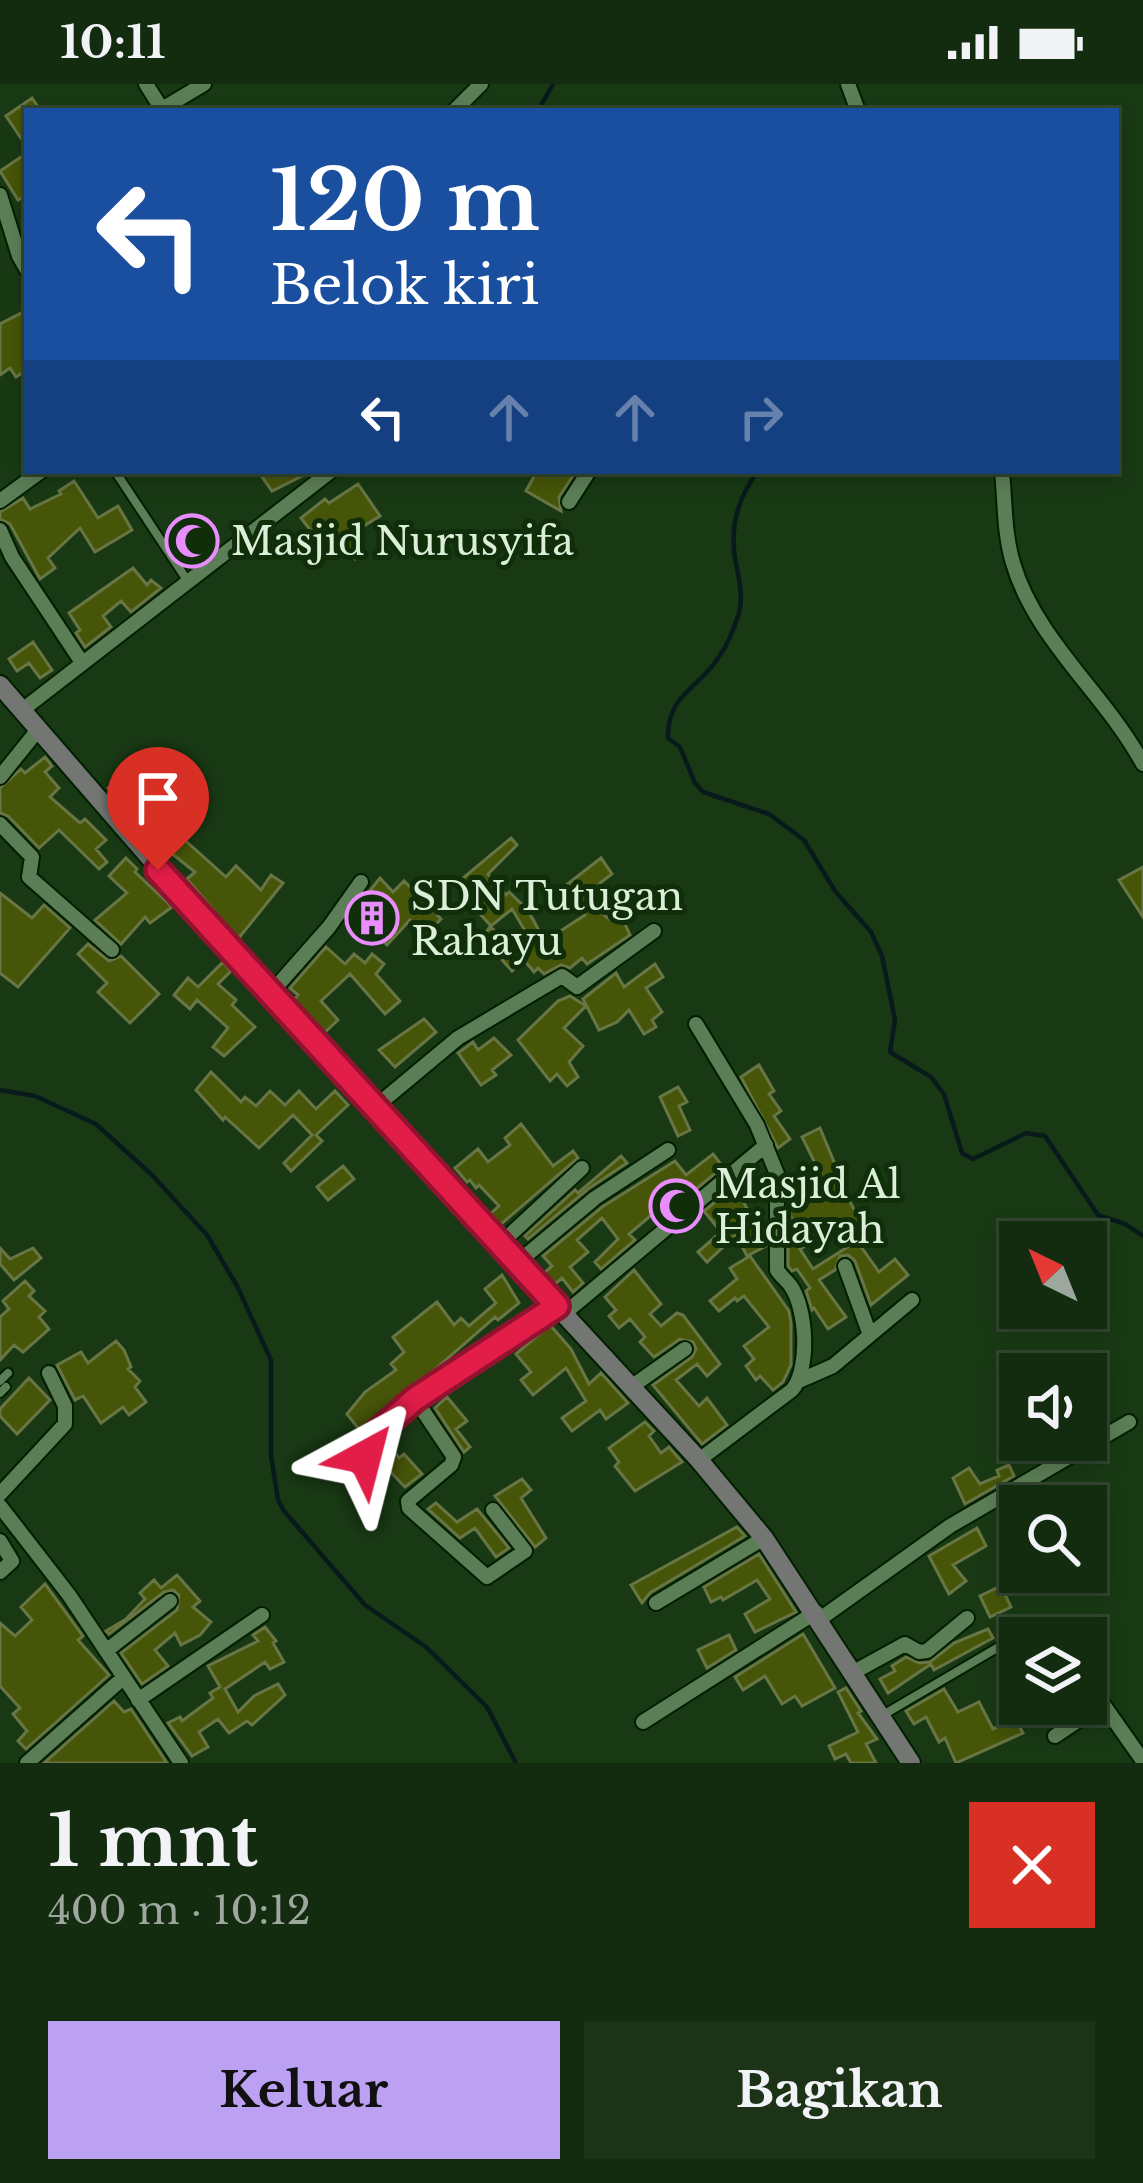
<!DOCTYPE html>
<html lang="id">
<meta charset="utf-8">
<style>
body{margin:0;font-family:"Libre Baskerville",serif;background:#1c3318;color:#f1f3f6;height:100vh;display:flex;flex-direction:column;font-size:45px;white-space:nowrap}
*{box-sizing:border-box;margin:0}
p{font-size:39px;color:#9da79e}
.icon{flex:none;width:66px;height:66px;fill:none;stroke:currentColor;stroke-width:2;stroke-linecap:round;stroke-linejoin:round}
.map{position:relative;height:1679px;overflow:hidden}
.sheet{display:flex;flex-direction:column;background:#132b0f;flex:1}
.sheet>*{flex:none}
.top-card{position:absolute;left:24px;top:24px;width:1095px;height:366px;border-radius:0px;box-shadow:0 6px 18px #0003,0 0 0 3px #32472f;background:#1a4fa0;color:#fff;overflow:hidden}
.needle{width:78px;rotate:317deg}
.controls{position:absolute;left:999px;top:1137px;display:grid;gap:24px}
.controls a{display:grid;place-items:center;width:108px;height:108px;border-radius:0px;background:#132b0f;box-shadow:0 6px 18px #0003,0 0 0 3px #32472f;font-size:60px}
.pin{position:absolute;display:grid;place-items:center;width:102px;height:102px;color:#fff;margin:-123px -51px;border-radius:50% 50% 50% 0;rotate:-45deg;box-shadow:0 0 12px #0007}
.pin .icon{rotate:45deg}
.me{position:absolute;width:132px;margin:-66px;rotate:38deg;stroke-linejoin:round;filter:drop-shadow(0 0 9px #0008)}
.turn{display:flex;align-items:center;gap:42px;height:252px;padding:0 48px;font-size:54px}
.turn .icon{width:156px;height:156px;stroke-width:2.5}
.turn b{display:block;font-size:84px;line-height:102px}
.lanes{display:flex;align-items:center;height:114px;padding:0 48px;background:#0003;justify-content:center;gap:60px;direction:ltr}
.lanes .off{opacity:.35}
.round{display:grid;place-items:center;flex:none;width:126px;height:126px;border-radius:0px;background:#1c3318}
.head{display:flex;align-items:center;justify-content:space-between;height:204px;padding:0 48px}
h1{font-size:72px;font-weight:700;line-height:90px}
.cta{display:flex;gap:24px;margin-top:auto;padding:24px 48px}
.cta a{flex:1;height:138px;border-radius:0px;background:#bca0f2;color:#111;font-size:48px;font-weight:700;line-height:138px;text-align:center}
.cta a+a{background:#1c3318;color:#f1f3f6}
.status{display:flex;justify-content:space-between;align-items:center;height:84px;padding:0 60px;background:#132b0f;direction:ltr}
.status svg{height:33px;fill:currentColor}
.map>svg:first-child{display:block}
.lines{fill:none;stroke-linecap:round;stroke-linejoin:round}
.stream{stroke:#081a1b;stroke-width:4.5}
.building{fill:#465508;stroke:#687544;stroke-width:3}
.lane-casing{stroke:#011f00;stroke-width:12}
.street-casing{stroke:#011f00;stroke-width:18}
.secondary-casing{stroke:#011f00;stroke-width:22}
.lane{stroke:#5c7e56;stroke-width:8}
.street{stroke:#5c7e56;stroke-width:14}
.secondary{stroke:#737673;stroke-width:18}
.route-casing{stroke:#92132f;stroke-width:30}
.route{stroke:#e11d48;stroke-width:21}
.labels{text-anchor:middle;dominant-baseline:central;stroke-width:10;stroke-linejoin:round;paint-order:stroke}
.poi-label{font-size:39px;fill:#dbeed8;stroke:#0f2e09;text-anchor:start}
</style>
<div class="status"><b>10:11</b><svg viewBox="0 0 49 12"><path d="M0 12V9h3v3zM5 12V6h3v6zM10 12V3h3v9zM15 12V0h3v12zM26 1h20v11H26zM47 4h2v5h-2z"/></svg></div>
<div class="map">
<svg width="1143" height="1679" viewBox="0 0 1143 1679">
<rect width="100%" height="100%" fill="#193914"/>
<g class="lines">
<path class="stream" d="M538,27L553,0
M758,387C739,412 730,442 735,474C738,493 744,509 739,529C735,542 728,560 720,571C701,604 667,609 668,654L680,663L695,699L703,708L769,730L804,756L835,807L871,848L882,872L895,936L890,968L931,993L944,1010L962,1069L973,1075L1026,1049L1045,1052L1098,1131L1125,1140L1143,1152
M0,1006L35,1012L96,1040L152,1091L207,1151L237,1202L271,1276V1371L278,1416L284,1427L365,1521L426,1563L487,1623L516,1679"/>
</g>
<path class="building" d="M32,14L41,27H27V63L6,32Z
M27,69V111L18,116L0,87Z
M27,226V286L16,293L10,284L0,291V240Z
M258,387H312L272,407Z
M537,387H576L559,413L561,427L526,407Z
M74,397L98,434L118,422L132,446L95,468L80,444L48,474L55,484L40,495L10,440L0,435V428L23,414L30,425L61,410L59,407Z
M358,400L380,432L349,451L364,466L355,475L331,452L321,460L301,434L325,415L329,419Z
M198,436L214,459L186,479L170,456Z
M133,484L147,501L151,496L161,504L131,528L121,517L103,532L111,543L85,563L76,549L80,546L69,529Z
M33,558L52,586L40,594L29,579L17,587L9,575Z
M45,673L52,682L45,688L59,704L50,713L80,739L85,735L106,756L96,765L107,778L99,785L59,746L39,764L8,732L0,729V704L21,685L25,689Z
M131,684L151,705L126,725L108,704Z
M178,750L226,793L236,782L261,806L271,791L283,799L238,855L187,795L195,788L165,764Z
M511,754L517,761L488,790L506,811L509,808L527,825L545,857L585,831L573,819L565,802L601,774L612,790L600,799L605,805L591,820L609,835L620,822L630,831L624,838L630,851L587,880L582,874L570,884L561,881L544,890L538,884L534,888L524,876L512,887L495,868L499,865L483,852L490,843L511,860L527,850L512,825L491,842L479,829L484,825L457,799Z
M126,774L137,785L135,788L172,823L150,839L145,833L121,860L95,836L127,809L109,792Z
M1143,783V833L1119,796Z
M380,794L393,808L404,797L441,835L425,851L410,836L387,861L352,829Z
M0,809L32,834L44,821L70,844L18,903L0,889Z
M88,860L109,877L121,872L159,910L130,939L98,908L107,899L78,870Z
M326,863L345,880L354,870L365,879L372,870L384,880L376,890L400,917L385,930L350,890L321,917L338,936L323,950L293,917L298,911L290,904Z
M223,878L231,887L218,900L236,916L232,921L255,943L224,972L213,963L228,944L197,916L190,925L174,911L188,894L198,903Z
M655,880L663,893L646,904L662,928L652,936L656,943L644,950L629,926L617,938L599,946L583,915L616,889L624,903Z
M570,912L586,922L564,944L583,962L569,978L578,993L567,1002L557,990L550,997L518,956L558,917Z
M424,935L436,948L395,983L379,966Z
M494,954L511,971L492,986L496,991L481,1001L458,969L473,958L478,966Z
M759,981L774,1007L769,1010L781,1027L774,1032L790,1055L778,1064L741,993Z
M211,988L241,1018L245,1013L256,1022L270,1007L285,1021L299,1007L316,1025L335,1007L348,1021L316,1051L322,1057L291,1087L284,1079L312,1051L293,1031L259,1064L225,1033L223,1036L196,1006Z
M678,1003L687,1018L679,1022L690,1046L678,1052L660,1013Z
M521,1040L553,1082L573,1067L578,1074L500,1141L490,1130L499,1122L479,1101L476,1104L470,1096L467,1098L455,1084L478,1065L488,1078L510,1061L505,1054Z
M820,1044L842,1097L839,1098L860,1136L800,1165L813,1185L857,1157L879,1188L895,1175L908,1191L871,1221L855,1177L848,1171L840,1172L835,1186L819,1196L846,1233L828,1245L814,1224L812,1226L806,1207L810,1204L797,1185L792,1187L788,1182V1152L798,1148L789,1128L793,1126L788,1101L796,1097L799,1102L821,1091L802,1053Z
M713,1070L723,1083L668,1128L663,1121L629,1150L635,1156L601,1185L595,1178L618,1155L602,1134L577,1156L588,1168L570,1183L583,1199L573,1208L562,1194L555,1200L544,1189L552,1182L543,1172L602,1123L675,1077L686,1091Z
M621,1072L627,1079L588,1105L528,1155L525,1152L575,1106L578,1109Z
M343,1082L354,1095L328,1116L317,1103Z
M736,1101L746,1123L766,1147V1162L747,1172L736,1151L707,1178L698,1168L721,1148L704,1127Z
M0,1164L10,1175L33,1164L41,1174L14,1196L0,1180Z
M750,1172L789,1227L791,1239V1281L783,1298L773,1306L760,1292L756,1296L746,1282L754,1275L744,1262L769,1243L744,1212L737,1217L735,1214L719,1227L710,1217L737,1195L730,1184Z
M634,1186L661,1220L650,1230L661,1242L677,1229L683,1231L720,1280L707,1292L697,1280L676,1296L699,1322L707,1314L727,1341L702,1360L653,1301L692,1273L696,1265L693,1258L680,1255L654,1273L640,1258L645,1253L630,1235L619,1244L609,1232L616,1226L605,1213Z
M502,1191L519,1219L498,1236L495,1233L362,1349L347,1330L365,1308L396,1286L391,1280L404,1268L393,1253L437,1218L454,1241L461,1234L469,1242L496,1219L485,1205Z
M25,1197L34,1207L29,1212L45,1227L39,1233L49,1245L23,1268L14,1261L0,1276V1233L9,1225L3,1217Z
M550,1241L571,1265L589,1300L601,1289L628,1319L606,1335L600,1326L572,1347L562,1334L586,1317L566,1284L533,1311L521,1296L531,1288L516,1270Z
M116,1257L124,1266L131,1283L128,1285L140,1297L135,1303L146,1318L129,1331L123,1323L101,1339L83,1312L75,1316L57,1281L81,1268L88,1279Z
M29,1294L50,1316L17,1350L0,1332V1325Z
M447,1313L467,1337L456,1345L470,1363L464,1368L435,1324Z
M645,1338L654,1347L649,1352L661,1369L669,1363L682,1378L635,1407L615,1382L619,1378L609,1364Z
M386,1358L399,1374L404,1370L422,1390L405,1403L382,1379L378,1365Z
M1009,1381L1014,1392L965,1420L953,1394L969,1384L980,1400L999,1392L997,1386Z
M522,1395L531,1406L521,1414L546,1454L535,1463L495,1412Z
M436,1419L457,1438L477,1425L509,1464L496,1473L475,1444L460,1454L428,1425Z
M737,1443L745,1452L650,1509L642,1519L631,1501Z
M977,1444L986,1462L953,1481L966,1497L949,1510L929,1472Z
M759,1470L796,1528L755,1548L745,1530L770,1515L757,1496L723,1516L721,1513L711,1518L704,1503Z
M177,1491L200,1517L193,1523L211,1538L200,1551L181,1561L175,1549L155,1566L168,1582L142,1600L121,1569L177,1526L179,1511L173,1506L164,1508L109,1550L106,1547L126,1535L145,1515L140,1509L154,1496L161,1504Z
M45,1500L83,1552L78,1556L109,1591L26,1665L18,1657L27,1647L13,1630L20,1624L0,1602V1539L15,1552L32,1536L21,1523Z
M1001,1502L1011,1523L990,1533L980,1512Z
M1028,1532L1043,1554H1020V1572L1004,1550Z
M265,1543L276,1557L273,1559L284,1578L270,1585L265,1578L225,1605L238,1628L254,1612L278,1600L285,1611L252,1641L247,1637L229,1649L218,1635L199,1648L208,1663L192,1672L168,1639L180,1633L182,1637L213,1614L210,1609L220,1603L208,1582L258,1557L253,1551Z
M988,1545L993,1554L934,1586L931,1580L888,1609L880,1595L895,1587L892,1582L906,1573L919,1579L930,1578L954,1559Z
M803,1550L835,1604L802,1622L795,1612L782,1620L765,1592L743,1606L735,1593Z
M729,1551L736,1566L707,1584L698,1566Z
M846,1604L861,1627L858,1629L877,1655L866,1660L876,1679H851L846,1670L835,1675L829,1662L858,1648L838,1608Z
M944,1605L958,1628L979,1618L993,1645L1015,1634L1023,1649L956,1679L945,1654L939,1658L926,1633L914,1640L906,1627Z
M114,1617L124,1628L131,1625L167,1679H44Z"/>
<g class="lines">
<g class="lane-casing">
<path id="lane" d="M115,387L187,496
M0,1297L8,1289
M0,1309L6,1303
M883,1631L997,1564"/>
</g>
<g class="street-casing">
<path id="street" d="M146,0L163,27
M848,0L858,27
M162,25L204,0
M454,27L481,0
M0,111L19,172L27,186
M1002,387C1005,417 1004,450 1013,479C1035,555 1106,611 1143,680
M0,417L41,387
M569,418L589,387
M0,446L12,473L81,577
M21,627L331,387
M0,693L37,647
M0,740L32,773L29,793L112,866
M269,911L329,843L361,798
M696,940L757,1041L777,1090V1186C781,1192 786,1196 790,1201C807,1224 810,1285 792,1306L699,1376
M374,1024L458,954L562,892L577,903L654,847
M500,1160L582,1084
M517,1179L595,1114L668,1066
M845,1182L870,1251
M565,1229L766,1061
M801,1296L833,1282L912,1216
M631,1303L685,1265
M415,1315L454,1373L451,1381L408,1417L409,1424L487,1493L525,1467L493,1426
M371,1388L366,1361L415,1315L557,1222
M0,1410L65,1340V1322L49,1289
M0,1422L69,1511L181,1679
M0,1457L12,1477L0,1488
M656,1519L764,1454
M820,1535L950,1442L1129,1338
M106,1567L170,1517
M854,1588L905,1560L919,1568L927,1567L967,1534
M1086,1596L1143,1677
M138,1616L262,1531
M643,1638L816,1528
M1055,1652L1103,1620
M27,1679L123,1594"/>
</g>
<g class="secondary-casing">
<path id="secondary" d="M0,601L269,911L699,1376L764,1454L911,1679"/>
</g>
<use href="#lane" class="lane"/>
<use href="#street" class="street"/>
<use href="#secondary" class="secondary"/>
</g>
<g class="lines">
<g class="route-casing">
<path id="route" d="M158,786L557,1222L415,1315L371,1354L365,1361V1373"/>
</g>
<use href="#route" class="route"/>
</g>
<defs>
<g id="mosque-ring" transform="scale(2.7)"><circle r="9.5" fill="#0f2e09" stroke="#ea8dfc" stroke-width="1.5"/><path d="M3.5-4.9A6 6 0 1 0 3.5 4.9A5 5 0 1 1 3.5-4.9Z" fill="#ea8dfc"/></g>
<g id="building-ring" transform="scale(2.7)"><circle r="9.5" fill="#0f2e09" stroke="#ea8dfc" stroke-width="1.5"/><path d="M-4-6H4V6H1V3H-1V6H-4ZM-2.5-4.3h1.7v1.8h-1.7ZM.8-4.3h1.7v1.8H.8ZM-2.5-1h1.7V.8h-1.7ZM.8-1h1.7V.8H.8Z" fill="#ea8dfc"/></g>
</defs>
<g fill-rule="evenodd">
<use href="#mosque-ring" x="192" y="457"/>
<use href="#building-ring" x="372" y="834"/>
<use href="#mosque-ring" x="676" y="1122"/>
</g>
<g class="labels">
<g class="poi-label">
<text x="231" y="457">Masjid Nurusyifa</text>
<text x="411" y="812">SDN Tutugan<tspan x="411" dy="45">Rahayu</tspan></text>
<text x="715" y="1100">Masjid Al<tspan x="715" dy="45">Hidayah</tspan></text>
</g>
</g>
</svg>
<div class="controls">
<a><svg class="needle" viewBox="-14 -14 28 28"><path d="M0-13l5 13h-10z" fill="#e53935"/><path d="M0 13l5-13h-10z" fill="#9da79e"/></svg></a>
<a><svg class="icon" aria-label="sound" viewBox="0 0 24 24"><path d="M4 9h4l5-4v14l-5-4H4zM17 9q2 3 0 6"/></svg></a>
<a><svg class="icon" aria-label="search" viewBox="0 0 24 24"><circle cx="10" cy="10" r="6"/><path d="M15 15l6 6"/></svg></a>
<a><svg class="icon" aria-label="layers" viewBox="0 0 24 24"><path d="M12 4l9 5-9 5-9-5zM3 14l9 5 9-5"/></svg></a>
</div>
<div class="pin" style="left:158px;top:786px;background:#d93025"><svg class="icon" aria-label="arrive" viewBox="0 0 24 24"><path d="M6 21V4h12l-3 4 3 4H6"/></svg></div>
<svg class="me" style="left:365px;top:1373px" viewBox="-20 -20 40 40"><path d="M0-17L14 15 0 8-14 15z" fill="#e11d48" stroke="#fff" stroke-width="4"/></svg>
<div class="top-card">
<div class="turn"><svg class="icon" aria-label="left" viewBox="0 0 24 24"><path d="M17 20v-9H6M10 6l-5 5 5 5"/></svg><div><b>120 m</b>Belok kiri</div></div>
<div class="lanes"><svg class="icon" aria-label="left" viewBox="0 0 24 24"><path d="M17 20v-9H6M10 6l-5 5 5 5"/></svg><svg class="icon off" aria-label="ahead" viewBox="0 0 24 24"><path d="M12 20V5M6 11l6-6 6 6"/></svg><svg class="icon off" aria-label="ahead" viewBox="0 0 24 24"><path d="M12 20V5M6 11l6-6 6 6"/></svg><svg class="icon off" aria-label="right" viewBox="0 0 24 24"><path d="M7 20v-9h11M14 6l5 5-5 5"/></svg></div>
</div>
</div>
<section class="sheet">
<div class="head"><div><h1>1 mnt</h1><p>400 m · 10:12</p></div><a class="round" style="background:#d93025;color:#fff"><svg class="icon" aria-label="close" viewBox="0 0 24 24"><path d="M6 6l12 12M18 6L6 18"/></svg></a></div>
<div class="cta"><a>Keluar</a><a>Bagikan</a></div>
</section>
